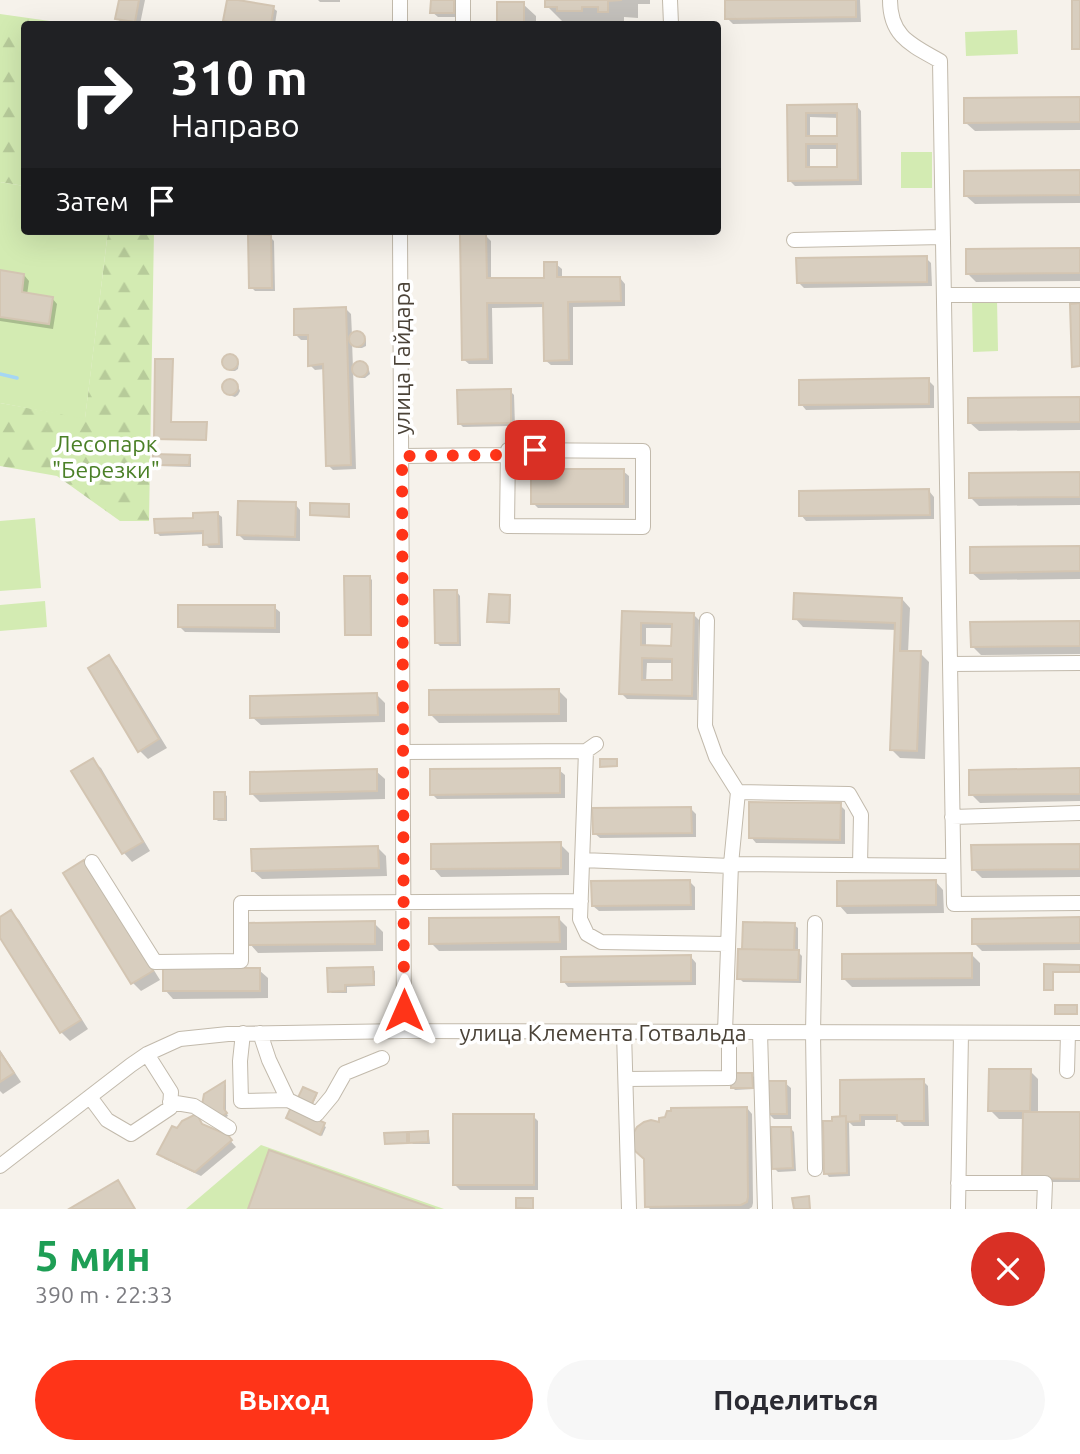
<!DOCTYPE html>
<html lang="ru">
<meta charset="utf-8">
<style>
body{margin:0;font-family:Ubuntu,sans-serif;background:#f7f7f7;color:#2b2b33;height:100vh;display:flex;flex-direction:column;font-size:26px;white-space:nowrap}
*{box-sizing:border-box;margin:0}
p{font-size:23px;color:#7c7c81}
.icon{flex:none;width:38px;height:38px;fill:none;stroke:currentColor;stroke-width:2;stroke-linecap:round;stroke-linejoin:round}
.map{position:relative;height:1209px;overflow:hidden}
.details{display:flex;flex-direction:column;background:#fff;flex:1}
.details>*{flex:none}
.banner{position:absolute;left:21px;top:21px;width:700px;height:214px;border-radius:7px;box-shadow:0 7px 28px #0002;background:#202124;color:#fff;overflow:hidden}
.pin{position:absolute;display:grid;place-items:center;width:60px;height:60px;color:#fff;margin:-30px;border-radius:14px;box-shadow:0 4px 10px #0006}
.me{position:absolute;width:77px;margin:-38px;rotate:0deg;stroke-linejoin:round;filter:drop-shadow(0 0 5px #0008)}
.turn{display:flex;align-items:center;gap:24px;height:147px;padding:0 35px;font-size:32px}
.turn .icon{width:91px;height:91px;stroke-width:2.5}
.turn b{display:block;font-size:49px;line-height:60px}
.then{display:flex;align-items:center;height:66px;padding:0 35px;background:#0003;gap:14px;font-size:26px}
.round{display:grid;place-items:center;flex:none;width:74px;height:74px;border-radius:37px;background:#f7f7f7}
.overview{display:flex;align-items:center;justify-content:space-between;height:119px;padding:0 35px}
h1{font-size:42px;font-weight:700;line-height:52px;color:#1e9e55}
.button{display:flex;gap:14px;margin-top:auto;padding:14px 35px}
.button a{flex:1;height:80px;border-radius:42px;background:#ff3418;color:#fff;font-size:28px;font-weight:700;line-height:80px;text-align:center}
.button a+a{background:#f7f7f7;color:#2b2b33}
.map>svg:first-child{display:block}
.forest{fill:url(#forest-firs)}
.park{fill:#d3ebb2}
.shadow{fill:#0003;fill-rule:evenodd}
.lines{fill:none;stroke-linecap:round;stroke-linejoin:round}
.stream{stroke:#a5d6f4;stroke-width:3.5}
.building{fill:#d8cebf;stroke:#d3c5b2;stroke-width:2;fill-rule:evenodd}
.minor-casing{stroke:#c2baac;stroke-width:16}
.minor{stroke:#fff;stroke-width:14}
.route{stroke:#ff3418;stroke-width:12;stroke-dasharray:0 21.6}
.labels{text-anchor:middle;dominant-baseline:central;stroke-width:7;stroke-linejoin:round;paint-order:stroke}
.street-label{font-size:23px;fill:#4b4338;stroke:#fff}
.park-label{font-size:23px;fill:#4b8027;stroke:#fff}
</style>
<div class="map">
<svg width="1080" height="1209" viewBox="0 0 1080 1209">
<defs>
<pattern id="forest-firs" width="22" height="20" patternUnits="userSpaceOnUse" patternTransform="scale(1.75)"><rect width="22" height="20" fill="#d3ebb2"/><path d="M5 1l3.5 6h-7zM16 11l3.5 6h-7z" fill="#b7cb9a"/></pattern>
</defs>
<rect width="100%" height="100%" fill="#f6f2eb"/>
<path class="forest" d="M0,14L71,24H24V186L0,182Z
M108,231H154L149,521H120L57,476L0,466V403L85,418Z"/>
<path class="park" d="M1017,30L1018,54L966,56L965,32Z
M901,152H932V188H901Z
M0,182L24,186V231H108L85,419L0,403Z
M997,299L998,351L973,352L972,300Z
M35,518L41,588L0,591V521Z
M45,601L47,627L0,631V605Z
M261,1145L444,1209H186Z"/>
<path class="shadow" d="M121,0H145L140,24L122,23L117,18Z
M318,0H340V2H320Z
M432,0H459L458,17H438L432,12Z
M547,0H650V4H638V18L624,17V24L564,23L547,6Z
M727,0H860L861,22L733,24L727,18Z
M499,4H523L536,16V24H499Z
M273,8L277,11L275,24H232L225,20Z
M1080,99V130L975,131L966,123Z
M856,105L861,111L862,185L795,186L790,181L789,106ZM810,117L839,118V138H810ZM810,149H839V169H810Z
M1080,172V203L975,204L966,196Z
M486,236L491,241V280L546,279L556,264L562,269V279L620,278L625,284V306L573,307V365H551L545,360V307L492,308L493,364H469L463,359Z
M270,237L274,241L275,291H255L251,287Z
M1080,250V281L976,282L968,274Z
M926,258L931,263L932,286L804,288L798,282Z
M0,272L24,275L29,281L27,295L52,298L57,304L53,329L0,321Z
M346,309L351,314L352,335L357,332L361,333L366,340V346L362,348H358L352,341L353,368L357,363H364L369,370L370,374L365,378H361L353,368L356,469L333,470L328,465L325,369L315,370L310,365V340H301L296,335Z
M229,356L233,357L239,363L238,369L235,371H231L224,363L226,357Z
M928,380L934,386V408L806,410L801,404Z
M229,381L238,386L240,391L238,395L235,397L229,395L224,389V385Z
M510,391L514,395L515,426L463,427L459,423Z
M1080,398V430L979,431L970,423Z
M189,456L191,458V467L157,466L154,464Z
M623,471L629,476V508H538L533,503Z
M1080,474V505L979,506L971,498Z
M929,491L934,497V519L806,521L801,515Z
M295,504L300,510V541L244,540L238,534Z
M218,514L222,517L223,548H209L205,544V534L160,536L156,532Z
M1080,548V579L980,580L971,572Z
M370,578L372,580V636H349L346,634Z
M457,592L460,596L461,646H440L436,642Z
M509,597L511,599L510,624L491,623L489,621Z
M902,599L910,608L908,653H920L929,662L925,759L900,758L892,750L897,630L803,627L795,618Z
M274,607L280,612V633L185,632L180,627Z
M623,613L693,614L699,620L697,700L627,699L621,693ZM646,628H674L673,648L646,647ZM647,663H674L673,682H646Z
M1080,622V654L981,655L972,646Z
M108,657L117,666L167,748L148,759L140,751L90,669Z
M558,690L567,699V722L439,723L431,715Z
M376,694L385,703V722L261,725L252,717Z
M92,760L101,768L150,851L132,862L124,853L74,771Z
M559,770L565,775V798L437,799L432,794Z
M1080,770V801L980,803L971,794Z
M376,771L385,779V799L260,802L252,794Z
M224,794L227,796V821H218L216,819Z
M840,805L845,810V844L756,843L751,837Z
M691,809L696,814V837L600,838L594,833Z
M560,844L569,853V875L441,877L433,868Z
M1080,845V877L982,878L973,869Z
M378,848L386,856L387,876L262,879L253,871Z
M92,870L160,980L141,991L133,983Z
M935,881L943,890L944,913L847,914L839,905Z
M690,882L695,887V910L599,911L593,906Z
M11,912L19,920L88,1029L70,1041L61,1032L0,935V919Z
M559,919L567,927V950L439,951L431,943Z
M1080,919V950L982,951L974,943Z
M374,923L383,932V951L258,953L250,944Z
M745,924L794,925L798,928V952L802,956L801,983L743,982L739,978L744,951Z
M971,954L980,963V986L852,987L844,979Z
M691,957L696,963V985L568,987L563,981Z
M372,969L375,971V986L347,987V993H332L329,991Z
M259,970L268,978V998L173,999L165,990Z
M0,1050L21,1082L3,1094L0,1091Z
M1030,1071L1038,1079V1113L1080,1114V1182H1028L1024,1119H999L990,1110Z
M751,1074L754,1077V1089L735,1090L733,1088Z
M923,1081L928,1086L929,1126H904L898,1120H865V1126H853L849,1122L850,1176L829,1177L826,1173L845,1118L842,1116Z
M224,1083L226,1085V1112L228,1116L221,1120Z
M785,1083L791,1088V1119H774L769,1114Z
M304,1089L317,1095L307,1117L326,1127L322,1136L288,1118Z
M747,1108L752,1114L753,1203L752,1207L749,1209H650L647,1206L661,1124L666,1118Z
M533,1116L538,1121V1190H460L454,1184Z
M197,1117L204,1127L227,1137L236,1147L201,1176L165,1159L159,1154Z
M790,1128L794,1132L796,1171L778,1172L774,1168Z
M427,1133L429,1135L430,1144H413L411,1142Z"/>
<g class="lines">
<path class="stream" d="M0,374L17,378"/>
</g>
<path class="building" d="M119,0H139L135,22L115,19Z
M227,0H238L274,6L271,24H245L223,21Z
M431,0H454V13H430Z
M545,0H622L608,1V12H598V7H582V11H557V7H545Z
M725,0H856V17L725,19Z
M1072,0H1080V49H1072Z
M497,2H524V24H497Z
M1080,97V122L964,123V98Z
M857,104L858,180L788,181L787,105ZM806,113H837V136H806ZM806,144H837V167H806Z
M1080,170V195L964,196V171Z
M248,234L271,235L272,288H249Z
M460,234H486L487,278H544V262H557V277H620L621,301L568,302L569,360L544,361L543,303H487L488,359L462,360Z
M1080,248V273L966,274V249Z
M927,256V282L797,283L796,258Z
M0,270L24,274L22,292L53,297L49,324L0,317Z
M1080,303V366L1072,367L1070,304Z
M346,307L351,465L326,466L323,364L308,366V335H294V309Z
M349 339a8 8 0 1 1 16 0a8 8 0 1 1-16 0Z
M222 362a8 8 0 1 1 16 0a8 8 0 1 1-16 0Z
M155,359H173L171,422H207L206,440L154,439Z
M352 369a8 8 0 1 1 16 0a8 8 0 1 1-16 0Z
M929,378V404L799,405V380Z
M222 387a8 8 0 1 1 16 0a8 8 0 1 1-16 0Z
M511,389V423L458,424L457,390Z
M1080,397V422L968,423V398Z
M153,454L190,455L189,465H153Z
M531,469H624V504H531Z
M1080,472V497L969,498V473Z
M929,489L930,515L799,516V491Z
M238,501L296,502L295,537L237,535Z
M310,503L349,504V517L310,515Z
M218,512L219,544L203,545V531L155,533L154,519L193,518V513Z
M1080,546V571L970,573V547Z
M344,576H370L371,635H345Z
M434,590H457L458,643H435Z
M794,593L902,598L900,651H921L917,751L890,750L895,623L793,619Z
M489,594L510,595L509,622H487Z
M178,605H275V628L178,627Z
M622,611L694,613L692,696L619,694ZM641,623L672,624L671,646L641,645ZM642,658L672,659V680H642Z
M1080,621V646L971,647L970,622Z
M109,655L159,739L138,752L88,668Z
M559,689V714L429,715V690Z
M377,693L378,715L250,718V696Z
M93,758L143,842L122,854L71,771Z
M600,759H617V766L600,767Z
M560,768V793L430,795V769Z
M1080,768V794L969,795V770Z
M377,769V791L250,794V772Z
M214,792H225V819H214Z
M749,802L841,803L840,840L749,838Z
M691,807L692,833L593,834L592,808Z
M561,842V868L431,869V844Z
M1080,844V869L972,870L971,845Z
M378,846L379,868L252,871L251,849Z
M84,860L153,971L131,984L63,873Z
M690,880L691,905L592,906L591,881Z
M936,880V905L837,906V881Z
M11,910L81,1020L60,1033L0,938V917Z
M559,917L560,942L429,944V918Z
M1080,917V943L972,944V919Z
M375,921V944L248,945V923Z
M743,922L795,923L794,950L742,949Z
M738,949L799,950L798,980L737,979Z
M972,953V978L842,979V954Z
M691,955V981L561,982V957Z
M1044,964L1080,965V972H1053V990H1044Z
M373,967L374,984L345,985V991L328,992L327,968Z
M163,968H260V991H163Z
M1055,1005H1077V1014H1055Z
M0,1052L14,1073L0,1082Z
M989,1069H1031L1030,1111H988Z
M731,1073H752L753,1088H731Z
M924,1079V1121H897V1115H860V1121L846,1122V1116H840V1080Z
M225,1081L224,1109L227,1113L217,1119L202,1105L204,1094Z
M766,1081H786L787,1114H767Z
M303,1087L317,1093L307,1114L293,1108Z
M291,1107L325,1123L320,1135L286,1118Z
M747,1107L748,1197L747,1202L741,1205L645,1207L644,1159L635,1151L632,1145L634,1132L637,1127L644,1122L651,1120L659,1122V1118L665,1117L667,1111H671V1108Z
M1023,1112H1080V1179L1022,1178Z
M453,1114H534V1185H453Z
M194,1115L198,1116L202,1124L228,1135L232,1140L195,1172L157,1154L172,1126L177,1128L182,1121Z
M846,1116L847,1173L824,1174L823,1121H832V1117Z
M771,1127H791L793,1168L772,1169Z
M428,1131V1142L409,1143V1132Z
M407,1132V1143L385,1144L384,1133Z
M269,1150L398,1196L435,1209H248Z
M118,1180L135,1209H69Z
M809,1196L810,1209H794L792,1198Z
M516,1198H533V1209L516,1208Z"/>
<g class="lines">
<g class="minor-casing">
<path id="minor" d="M670,0L671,24
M890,0C890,37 912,45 940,61L954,904L1080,903
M400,24V0
M463,24V0
M400,231L404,1031
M794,240L943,237
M944,295H1080
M508,450L643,451V527L507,526Z
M402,456L508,455
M707,620L705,726L716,757L738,792
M951,664L1080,663
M596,744L586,751L580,919L587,934L601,942L728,944
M403,752L586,751
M952,817L1080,813
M582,860L731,866
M92,862L155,962L241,961V903L581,901
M731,864L738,792L849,794L861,815L860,865
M815,923L813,1033L815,1169
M624,1032L629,1209
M725,1032L731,864L953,866
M760,1032L765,1209
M243,1033L240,1061L241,1101L288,1100
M260,1033L269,1060L288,1100L317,1114L332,1096L345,1073L382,1058
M1067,1071L1068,1033
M626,1079L729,1078V1031
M90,1097L107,1120L131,1134L170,1108L171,1092L147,1054
M170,1102L194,1106L229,1128
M0,1166L131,1065L147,1054L180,1039L228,1034L404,1031L1080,1033
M958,1183H1045L1044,1209
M958,1209L961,1033"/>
</g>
<use href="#minor" class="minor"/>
</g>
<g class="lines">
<path class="route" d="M404,1010L402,456L508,455V450H535"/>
</g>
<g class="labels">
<g class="street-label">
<text transform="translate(401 358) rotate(-90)">улица Гайдара</text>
<text x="603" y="1032">улица Клемента Готвальда</text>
</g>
<g class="park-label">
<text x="106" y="443">Лесопарк<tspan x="106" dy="26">"Березки"</tspan></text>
</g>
</g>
</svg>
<div class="pin" style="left:535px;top:450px;background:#d93025"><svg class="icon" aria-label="arrive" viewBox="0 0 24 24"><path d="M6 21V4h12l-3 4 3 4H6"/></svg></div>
<svg class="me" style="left:404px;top:1010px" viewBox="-20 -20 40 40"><path d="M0-17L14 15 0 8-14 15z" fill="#ff3418" stroke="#fff" stroke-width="4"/></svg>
<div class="banner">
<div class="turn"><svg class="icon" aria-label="right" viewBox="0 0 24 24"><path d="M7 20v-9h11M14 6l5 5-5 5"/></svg><div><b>310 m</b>Направо</div></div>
<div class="then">Затем<svg class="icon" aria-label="arrive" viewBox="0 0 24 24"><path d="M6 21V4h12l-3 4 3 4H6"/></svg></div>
</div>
</div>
<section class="details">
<div class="overview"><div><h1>5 мин</h1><p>390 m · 22:33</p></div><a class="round" style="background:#d93025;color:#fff"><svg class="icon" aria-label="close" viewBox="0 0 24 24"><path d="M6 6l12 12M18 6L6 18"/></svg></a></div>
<div class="button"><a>Выход</a><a>Поделиться</a></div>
</section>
